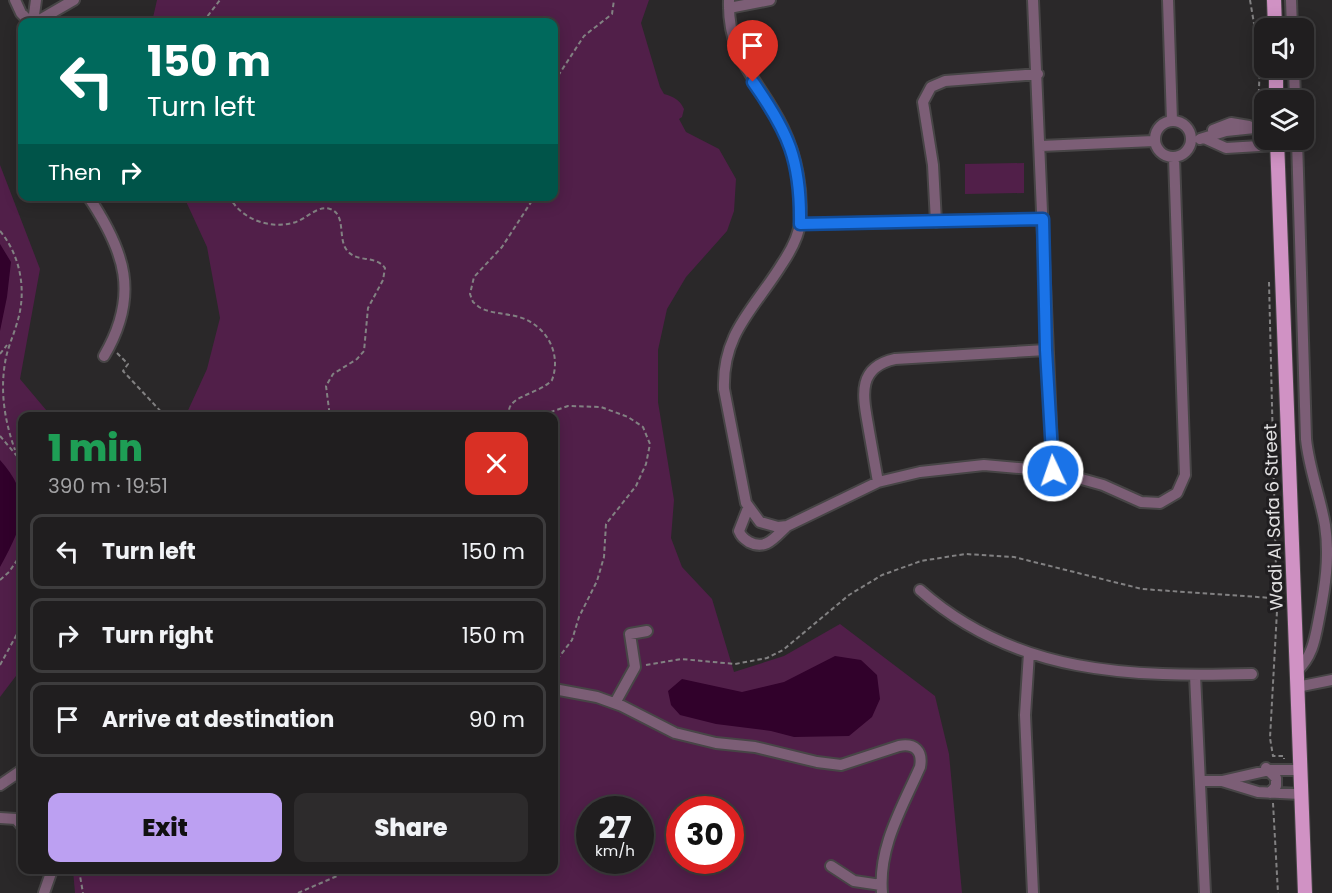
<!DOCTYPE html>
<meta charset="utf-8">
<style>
body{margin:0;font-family:Poppins,sans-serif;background:#2d2b2c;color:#f1f3f6;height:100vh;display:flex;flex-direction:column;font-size:22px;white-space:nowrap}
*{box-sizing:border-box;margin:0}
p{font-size:20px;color:#a2a2a4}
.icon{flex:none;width:33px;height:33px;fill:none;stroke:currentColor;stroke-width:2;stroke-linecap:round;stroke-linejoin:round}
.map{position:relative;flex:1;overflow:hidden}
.side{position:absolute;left:18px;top:412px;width:540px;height:462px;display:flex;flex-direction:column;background:#201e1f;border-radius:12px;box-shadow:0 3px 15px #0003,0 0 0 2px #3d3c3d}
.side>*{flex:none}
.guide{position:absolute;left:18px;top:18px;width:540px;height:183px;border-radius:12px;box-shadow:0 3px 15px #0003,0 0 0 2px #3d3c3d;background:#00695c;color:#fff;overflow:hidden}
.fabs{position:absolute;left:1254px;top:18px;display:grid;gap:12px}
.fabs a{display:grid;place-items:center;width:60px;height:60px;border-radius:12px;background:#201e1f;box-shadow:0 3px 15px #0003,0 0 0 2px #3d3c3d;font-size:30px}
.speed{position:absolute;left:576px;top:796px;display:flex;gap:12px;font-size:30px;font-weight:700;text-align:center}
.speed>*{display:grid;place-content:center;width:78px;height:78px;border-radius:50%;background:#201e1f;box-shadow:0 3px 15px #0003,0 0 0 2px #3d3c3d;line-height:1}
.speed small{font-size:15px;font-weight:400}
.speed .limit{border:9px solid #d22;background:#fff;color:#111}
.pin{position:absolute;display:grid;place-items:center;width:51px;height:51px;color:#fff;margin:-62px -26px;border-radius:50% 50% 50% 0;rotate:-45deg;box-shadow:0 0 6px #0007}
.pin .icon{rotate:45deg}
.me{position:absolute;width:66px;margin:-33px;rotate:357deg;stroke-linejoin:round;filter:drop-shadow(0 0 4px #0008)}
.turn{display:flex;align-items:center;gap:21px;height:126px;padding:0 30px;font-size:27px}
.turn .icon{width:78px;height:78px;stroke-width:2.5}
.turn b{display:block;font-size:42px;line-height:51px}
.then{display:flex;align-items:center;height:57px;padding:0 30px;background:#0003;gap:12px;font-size:22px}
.round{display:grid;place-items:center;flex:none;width:63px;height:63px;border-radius:12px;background:#2d2b2c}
.summary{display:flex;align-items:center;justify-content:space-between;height:102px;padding:0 30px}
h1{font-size:36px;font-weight:800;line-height:45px;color:#1e9e55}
.action{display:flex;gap:12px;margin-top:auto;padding:12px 30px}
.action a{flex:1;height:69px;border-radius:12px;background:#bca0f2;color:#111;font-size:24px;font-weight:800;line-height:69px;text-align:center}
.action a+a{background:#2d2b2c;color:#f1f3f6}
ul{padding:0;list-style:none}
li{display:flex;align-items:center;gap:18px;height:75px;margin:0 12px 9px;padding:0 18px;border:3px solid #3d3c3d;border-radius:12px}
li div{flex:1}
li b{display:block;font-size:22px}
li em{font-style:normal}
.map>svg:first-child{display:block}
.green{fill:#511f49;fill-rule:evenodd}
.water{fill:#31012b}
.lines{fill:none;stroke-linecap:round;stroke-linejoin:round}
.minor-casing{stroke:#474546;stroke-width:14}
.major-casing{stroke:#474546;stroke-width:16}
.path{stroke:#828182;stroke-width:2;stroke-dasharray:4.5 3;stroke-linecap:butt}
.minor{stroke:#7c5e76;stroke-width:10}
.major{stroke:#d092c4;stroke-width:14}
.route-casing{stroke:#114b97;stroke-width:15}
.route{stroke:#1a73e8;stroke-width:10}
.labels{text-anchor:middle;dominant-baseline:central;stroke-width:6;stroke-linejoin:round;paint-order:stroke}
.street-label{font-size:18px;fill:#e1e0e1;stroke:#201e20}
</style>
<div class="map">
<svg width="1332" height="893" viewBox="0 0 1332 893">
<rect width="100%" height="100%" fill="#2a2829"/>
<path class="green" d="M157,0H649L641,23L660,87L664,94C674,97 679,99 684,109L682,117L679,119L686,132L719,149L736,179L734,211L727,231L686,277L667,309L658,350V402L674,500L671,538L682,567L712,599L734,672L784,656L840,624L935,696L949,754L962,893H75L73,870H554V417H185L207,369L220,318L207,247L184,197L554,196V22H152ZM590,810H640V861H590ZM680,810H730V861H680Z
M1024,163V193L965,194V164Z
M0,165L40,269L20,379L52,417H22V668L0,697Z"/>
<path class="water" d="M0,244L11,262L7,297L0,331Z
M0,460C35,499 23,525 0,567Z
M835,656L861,660L877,675L880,699L872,717L849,736L794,737L771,731L716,724L680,715L671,705L668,691L682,679L742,692L784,682Z"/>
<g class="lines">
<g class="minor-casing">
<path id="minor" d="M15,0L21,13L30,22
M729,0C727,60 761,81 783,128C797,157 803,191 800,222C799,236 790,252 782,264C755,308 722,333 724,389L746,503L760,522L778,527L787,526L878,482L920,472L984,465L1053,471L1103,485L1141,502L1160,503L1177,493L1185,475L1174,157
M1033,0L1053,471
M1168,0L1172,121
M1291,0L1292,28
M729,8L770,0
M33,22L36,0
M36,22L74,0
M1294,68L1295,100
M1155 139a18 18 0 1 1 36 0a18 18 0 1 1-36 0Z
M1213,130L1231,123L1249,126
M1204,138L1226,148L1277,145
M1200,139L1226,131L1264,127
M1041,146L1154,141
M88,196C125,251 140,295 104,356
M936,222L933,165L923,102L931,87L945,81L1038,74
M800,224L1043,219
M878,482C875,465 872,448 869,431C864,400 854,368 895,359L1046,350
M748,508L739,531C741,536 743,538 749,542C766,551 775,537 787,526
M920,590C1016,675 1131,677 1252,674
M1029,653L1025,715L1033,893
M1296,672C1313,656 1315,639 1319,618C1325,587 1330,557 1325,525C1320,496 1309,469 1306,439L1297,140
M1195,675L1205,893
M1297,687L1332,680
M554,689L597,697L622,706L675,733L716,743L755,747L817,762L841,765L899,746C915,743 923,751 920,767C902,808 878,847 882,893
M615,703L635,667L630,634L647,631
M1266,768L1276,778V786L1270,793
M1202,781H1222L1270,770H1300
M1222,781L1258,792L1300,794
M0,785L22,770
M0,818L16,819L22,826
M831,866L854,881L881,885
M44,893L52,870"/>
</g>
<g class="major-casing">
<path id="major" d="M1274,0L1275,28
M1276,68V100
M1277,140L1305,893"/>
</g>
<path class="path" d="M1250,0L1260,59L1258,118
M203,22L220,0
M1257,38H1264
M554,82L584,36L612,14L614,0
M229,196C241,220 271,230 296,222C307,218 318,205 330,209C346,214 338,237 346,249C356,264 375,254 385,268L383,280L368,308L364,351L357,359L333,374L326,386L330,417
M0,231C21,256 27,292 17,323C13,337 7,349 5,363C0,393 5,422 15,450
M1269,282L1277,611L1270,738L1273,756H1284V759
M117,353L128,364L123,371L166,417
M0,354L7,345
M510,417C502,396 539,395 552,380C562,353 546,325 519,317C505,313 491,314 479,307L473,302L470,294L474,277L502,247L535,196
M536,417L568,406L601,407L628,417L643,427L650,444L646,464L636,486L606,524L604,557L597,581L579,617L572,640L556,661L555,679
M0,436L22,462
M0,580L9,572L22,553
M0,665L22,625
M646,665L681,659L735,664L767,658L783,650L849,595L882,575L921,561L965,554L1014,557L1142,589L1272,598V587H1283
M1273,803L1278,893
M79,870L83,893
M298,893L337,876L343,870"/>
<use href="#minor" class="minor"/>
<use href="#major" class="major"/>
</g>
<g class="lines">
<g class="route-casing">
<path id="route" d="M753,82C789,133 801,161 800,224L1043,219L1046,350L1053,471"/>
</g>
<use href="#route" class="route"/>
</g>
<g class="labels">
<g class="street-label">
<text transform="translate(1273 517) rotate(-92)">Wadi Al Safa 6 Street</text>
</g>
</g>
</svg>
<div class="fabs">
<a><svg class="icon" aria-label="sound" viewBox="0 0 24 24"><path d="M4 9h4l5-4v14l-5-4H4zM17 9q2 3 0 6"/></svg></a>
<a><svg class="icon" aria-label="layers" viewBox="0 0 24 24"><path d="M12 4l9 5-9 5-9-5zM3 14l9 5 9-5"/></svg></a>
</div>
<div class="speed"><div>27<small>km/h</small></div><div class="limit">30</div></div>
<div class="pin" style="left:753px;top:82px;background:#d93025"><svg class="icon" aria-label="arrive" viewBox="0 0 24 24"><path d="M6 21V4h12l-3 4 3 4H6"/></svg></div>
<svg class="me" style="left:1053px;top:471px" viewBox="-20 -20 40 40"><circle r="17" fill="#1a73e8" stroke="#fff" stroke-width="3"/><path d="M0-11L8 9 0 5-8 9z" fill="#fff"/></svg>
<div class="guide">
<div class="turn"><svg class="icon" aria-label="left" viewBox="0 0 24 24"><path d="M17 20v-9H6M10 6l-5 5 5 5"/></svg><div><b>150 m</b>Turn left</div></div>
<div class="then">Then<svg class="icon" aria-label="right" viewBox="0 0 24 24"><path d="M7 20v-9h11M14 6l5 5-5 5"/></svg></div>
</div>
<section class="side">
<div class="summary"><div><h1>1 min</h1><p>390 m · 19:51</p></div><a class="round" style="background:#d93025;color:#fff"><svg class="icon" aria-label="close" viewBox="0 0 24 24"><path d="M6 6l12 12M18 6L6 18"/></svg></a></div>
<ul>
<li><svg class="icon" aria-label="left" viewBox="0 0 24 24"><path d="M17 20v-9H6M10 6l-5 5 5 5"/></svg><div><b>Turn left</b></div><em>150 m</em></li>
<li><svg class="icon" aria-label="right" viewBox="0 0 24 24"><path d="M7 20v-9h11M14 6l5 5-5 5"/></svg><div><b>Turn right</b></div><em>150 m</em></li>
<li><svg class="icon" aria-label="arrive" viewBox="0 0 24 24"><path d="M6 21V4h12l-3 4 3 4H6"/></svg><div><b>Arrive at destination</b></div><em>90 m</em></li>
</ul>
<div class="action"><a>Exit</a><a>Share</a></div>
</section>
</div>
